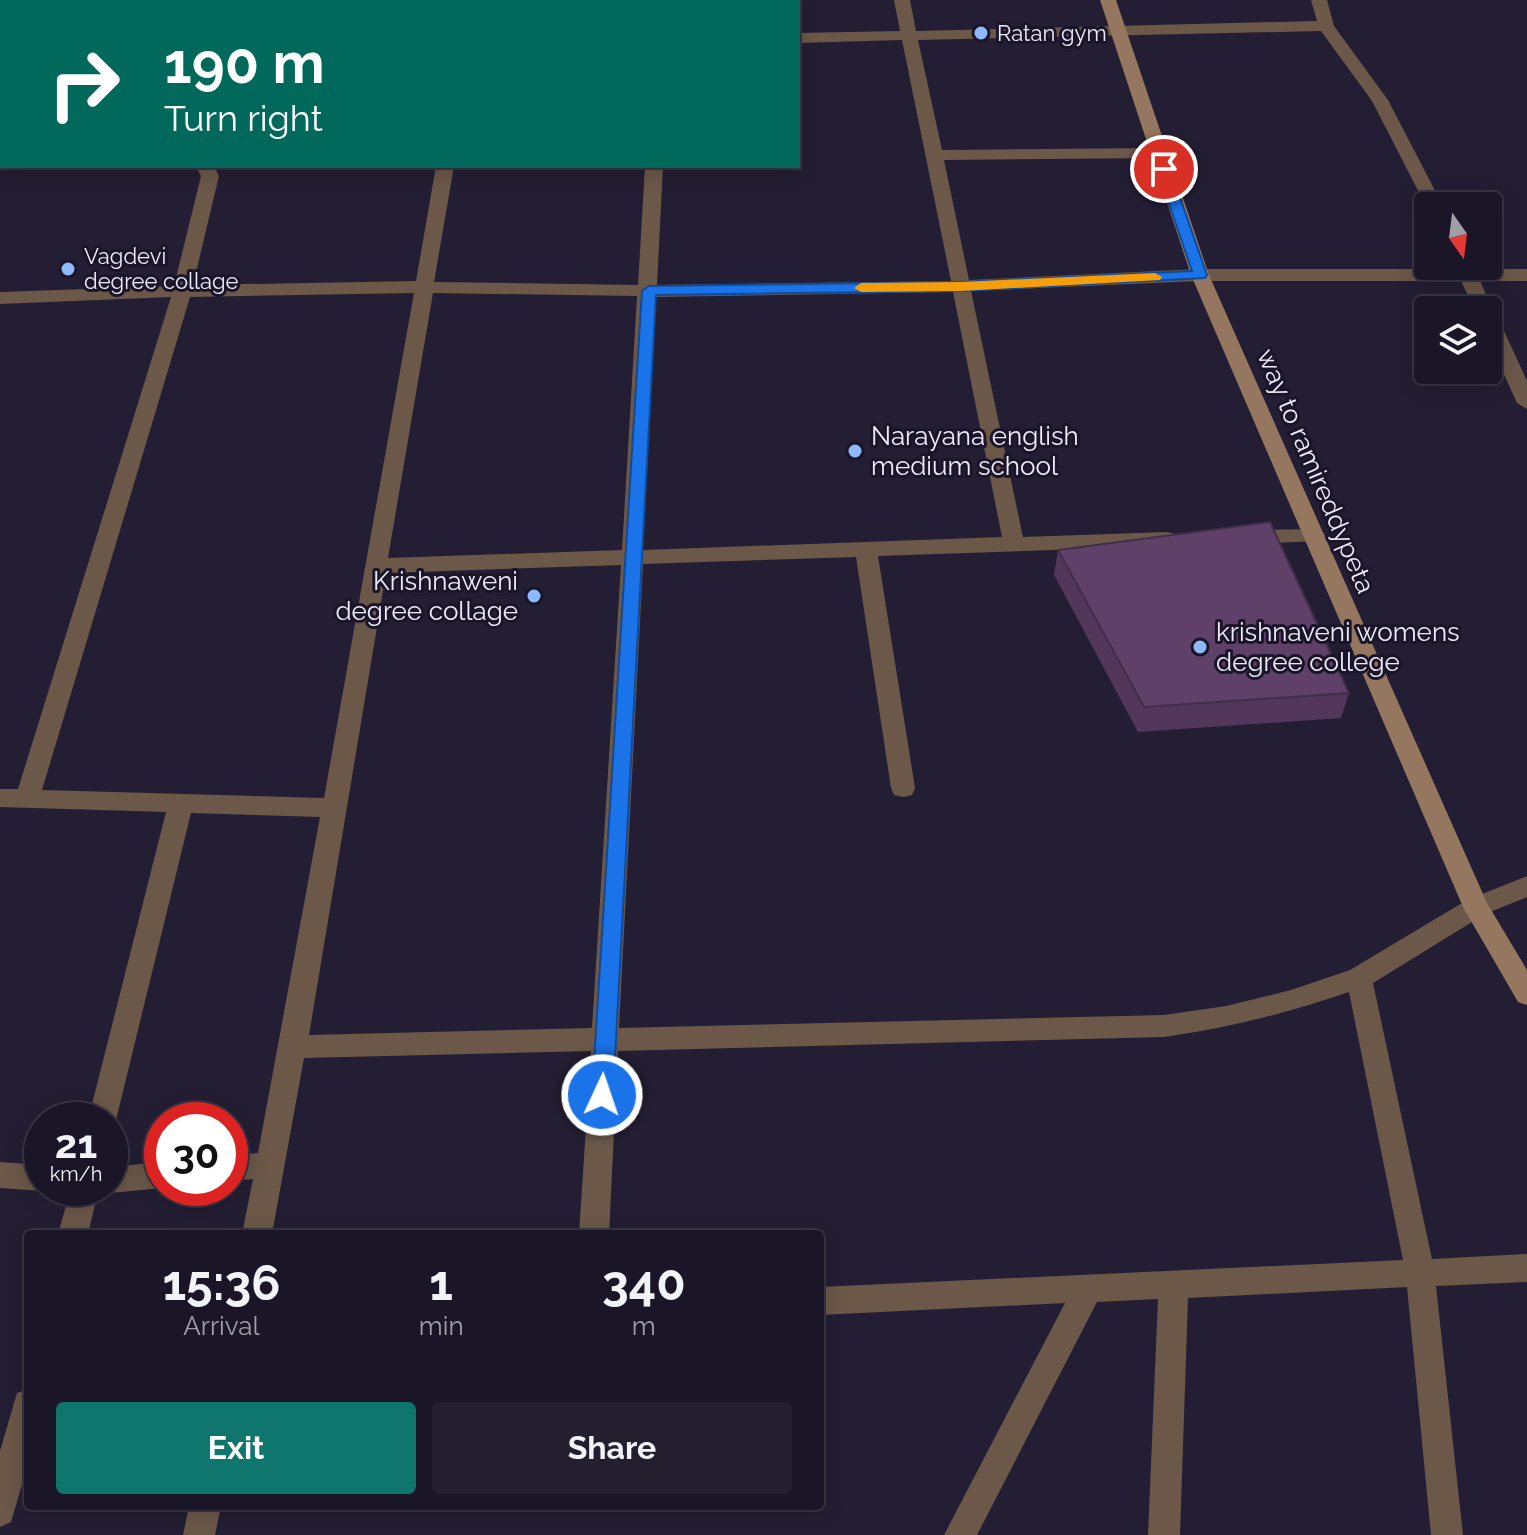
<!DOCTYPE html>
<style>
body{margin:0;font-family:Raleway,sans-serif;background:#241f2f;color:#f1f3f6;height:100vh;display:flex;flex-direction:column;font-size:30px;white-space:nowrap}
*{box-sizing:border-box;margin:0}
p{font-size:26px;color:#a09fa7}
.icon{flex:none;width:44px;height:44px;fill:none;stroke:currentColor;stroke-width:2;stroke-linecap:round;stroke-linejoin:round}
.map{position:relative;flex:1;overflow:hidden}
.panel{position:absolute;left:24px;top:1230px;width:800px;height:280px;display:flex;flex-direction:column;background:#1b1627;border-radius:8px;box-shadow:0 4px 20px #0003,0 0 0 2px #393544}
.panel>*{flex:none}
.hud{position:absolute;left:0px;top:0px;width:800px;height:168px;box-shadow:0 4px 20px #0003,0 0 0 2px #393544;background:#00695c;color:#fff;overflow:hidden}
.needle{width:52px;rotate:166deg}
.controls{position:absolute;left:1414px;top:192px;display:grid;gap:16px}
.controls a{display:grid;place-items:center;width:88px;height:88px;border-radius:8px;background:#1b1627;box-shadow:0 4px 20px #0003,0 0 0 2px #393544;font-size:40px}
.speed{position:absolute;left:24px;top:1102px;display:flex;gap:16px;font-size:40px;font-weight:700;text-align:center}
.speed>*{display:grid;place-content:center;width:104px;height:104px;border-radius:50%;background:#1b1627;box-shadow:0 4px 20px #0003,0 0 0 2px #393544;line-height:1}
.speed small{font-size:20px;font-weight:400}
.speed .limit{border:12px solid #d22;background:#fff;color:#111}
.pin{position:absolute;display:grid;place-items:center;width:68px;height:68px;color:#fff;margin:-34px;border:4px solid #fff;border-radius:50%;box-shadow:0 2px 8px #0007}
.me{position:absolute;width:88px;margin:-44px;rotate:3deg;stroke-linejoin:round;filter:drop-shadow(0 0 6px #0008)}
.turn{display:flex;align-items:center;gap:28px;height:168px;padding:0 32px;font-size:36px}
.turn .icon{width:104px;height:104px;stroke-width:2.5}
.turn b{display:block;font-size:56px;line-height:68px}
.eta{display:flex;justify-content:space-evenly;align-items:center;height:136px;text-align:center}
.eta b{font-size:48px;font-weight:700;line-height:56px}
.primary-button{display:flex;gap:16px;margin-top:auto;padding:16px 32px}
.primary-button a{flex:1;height:92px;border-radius:8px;background:#0f766e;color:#fff;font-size:32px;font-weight:700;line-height:92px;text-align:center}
.primary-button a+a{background:#241f2f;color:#f1f3f6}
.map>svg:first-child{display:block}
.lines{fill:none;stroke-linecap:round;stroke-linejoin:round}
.street{fill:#6b5849;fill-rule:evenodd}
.secondary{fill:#95765e;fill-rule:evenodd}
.wall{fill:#52375a}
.building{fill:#5f4069;stroke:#422d4a;stroke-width:2}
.route{fill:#1a73e8;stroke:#114b97;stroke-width:2}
.slow{fill:#f59e0b}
.poi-dot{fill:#8eb9fc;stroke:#1a1529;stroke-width:3}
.labels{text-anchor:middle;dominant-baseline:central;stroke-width:6;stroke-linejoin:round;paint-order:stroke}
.far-poi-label{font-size:22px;fill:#edeaf9;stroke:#1a1529;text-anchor:start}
.poi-label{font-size:26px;fill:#edeaf9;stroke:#1a1529;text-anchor:start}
.street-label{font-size:26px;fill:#edeaf9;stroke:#1a1529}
</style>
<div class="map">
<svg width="1527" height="1535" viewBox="0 0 1527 1535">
<rect width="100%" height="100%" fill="#241e34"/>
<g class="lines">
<path class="street" d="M249,0H266L268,2H251Z
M464,0H479L480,1L462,2Z
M590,0H606V2H590Z
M712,0H728L729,2H713Z
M894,0H910L916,31L1317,21L1311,0H1327L1334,26L1388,100L1443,206H1428V210L1372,101L1321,31L918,40L942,150L1159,148L1168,153L1159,158L944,160L969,280L1200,269H1456L1455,266H1473L1475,269H1527V281H1480L1493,310L1491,313L1498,318L1527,381V409L1517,403L1488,339V310H1475L1461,281H1200L971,291L1023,537L1167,532L1175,534L1178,539L1175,544L1167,546L878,556L915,788L912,795L903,797L894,795L891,788L856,557L643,564L619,1028L1164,1015L1226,1006L1291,990L1350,970L1467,900L1527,876V897L1485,914L1373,983L1432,1259L1527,1254V1282L1436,1286L1463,1535H1431L1407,1287L1188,1298L1180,1535H1148L1158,1299L1097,1302L977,1535H944L1065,1303L820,1315V1287L1403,1260L1349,992C1288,1013 1228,1028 1164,1037L618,1051L609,1234H579L591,1051L304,1058L272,1234H242L253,1179L230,1181V1155L258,1153L320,817L191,813L116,1120L110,1129V1120H88L166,812L0,807V789H18L171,297L0,304V292L174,286L201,176L196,166H214L219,176L193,285L416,281L436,166H454L434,282L638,285L645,166H663L657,285L951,281L902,40L798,43V33L900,31ZM953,292L1002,537L643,550L656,297ZM414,293L324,798L42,790L190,297ZM433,293L637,296L622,550L388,558ZM621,565L592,1028L309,1035L386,573Z
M0,62H2V72H0Z
M0,152H2V162H0Z
M1314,529L1322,531L1325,536L1322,541L1244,544L1236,542L1233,537L1236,532L1244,530Z
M0,1162L42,1165V1188H49L42,1191L0,1188Z
M162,1162V1188L110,1193L99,1188H110V1167Z
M71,1188H99L88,1234H58Z
M28,1389V1464L11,1522L0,1527V1451L17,1393Z
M189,1506H221L215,1535H183Z"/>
<path class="secondary" d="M1100,0H1116L1209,275L1487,903L1527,970V1005L1518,1002L1463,907L1191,275Z"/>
</g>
<path class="wall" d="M1058,550L1349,693L1341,718L1138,732L1054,575Z"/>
<path class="building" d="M1270,522L1349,693L1144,707L1058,550Z"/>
<path class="route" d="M1164,165L1170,169L1207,275L1205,278L961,291L656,295L613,1095L610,1101L602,1104L595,1101L592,1095L642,291L649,286L961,282L1192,271L1157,169Z"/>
<path class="slow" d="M1155,273L1162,277L1160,280L961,291L861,292L854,288L861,283L961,282Z"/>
<g class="poi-dot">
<circle cx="981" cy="33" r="8"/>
<circle cx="68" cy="269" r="8"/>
<circle cx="855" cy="451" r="8"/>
<circle cx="534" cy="596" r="8"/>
<circle cx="1200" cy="647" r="8"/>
</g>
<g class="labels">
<g class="far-poi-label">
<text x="997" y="33">Ratan gym</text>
<text x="84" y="256">Vagdevi<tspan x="84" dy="25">degree collage</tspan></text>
</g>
<g class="poi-label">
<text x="871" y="436">Narayana english<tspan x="871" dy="30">medium school</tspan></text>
<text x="518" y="581" text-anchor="end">Krishnaweni<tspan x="518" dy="30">degree collage</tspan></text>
<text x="1216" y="632">krishnaveni womens<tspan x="1216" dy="30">degree college</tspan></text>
</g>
<g class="street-label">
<text transform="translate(1316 471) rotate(67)">way to ramireddypeta</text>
</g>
</g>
</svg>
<div class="controls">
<a><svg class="needle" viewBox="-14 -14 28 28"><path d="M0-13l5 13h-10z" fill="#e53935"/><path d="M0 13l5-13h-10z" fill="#a09fa7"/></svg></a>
<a><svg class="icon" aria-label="layers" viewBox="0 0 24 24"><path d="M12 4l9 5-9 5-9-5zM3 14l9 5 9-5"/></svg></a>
</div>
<div class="speed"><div>21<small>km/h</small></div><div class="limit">30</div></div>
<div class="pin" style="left:1164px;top:169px;background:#d93025"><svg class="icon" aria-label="arrive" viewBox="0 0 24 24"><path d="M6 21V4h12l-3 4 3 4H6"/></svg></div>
<svg class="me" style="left:602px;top:1095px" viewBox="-20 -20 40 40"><circle r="17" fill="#1a73e8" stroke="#fff" stroke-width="3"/><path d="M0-11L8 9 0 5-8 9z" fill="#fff"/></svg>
<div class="hud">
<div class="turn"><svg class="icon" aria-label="right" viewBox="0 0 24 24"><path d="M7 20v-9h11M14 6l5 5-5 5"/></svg><div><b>190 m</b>Turn right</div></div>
</div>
<section class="panel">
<div class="eta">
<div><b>15:36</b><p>Arrival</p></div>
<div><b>1</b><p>min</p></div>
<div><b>340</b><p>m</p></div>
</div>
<div class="primary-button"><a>Exit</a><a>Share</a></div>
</section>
</div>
